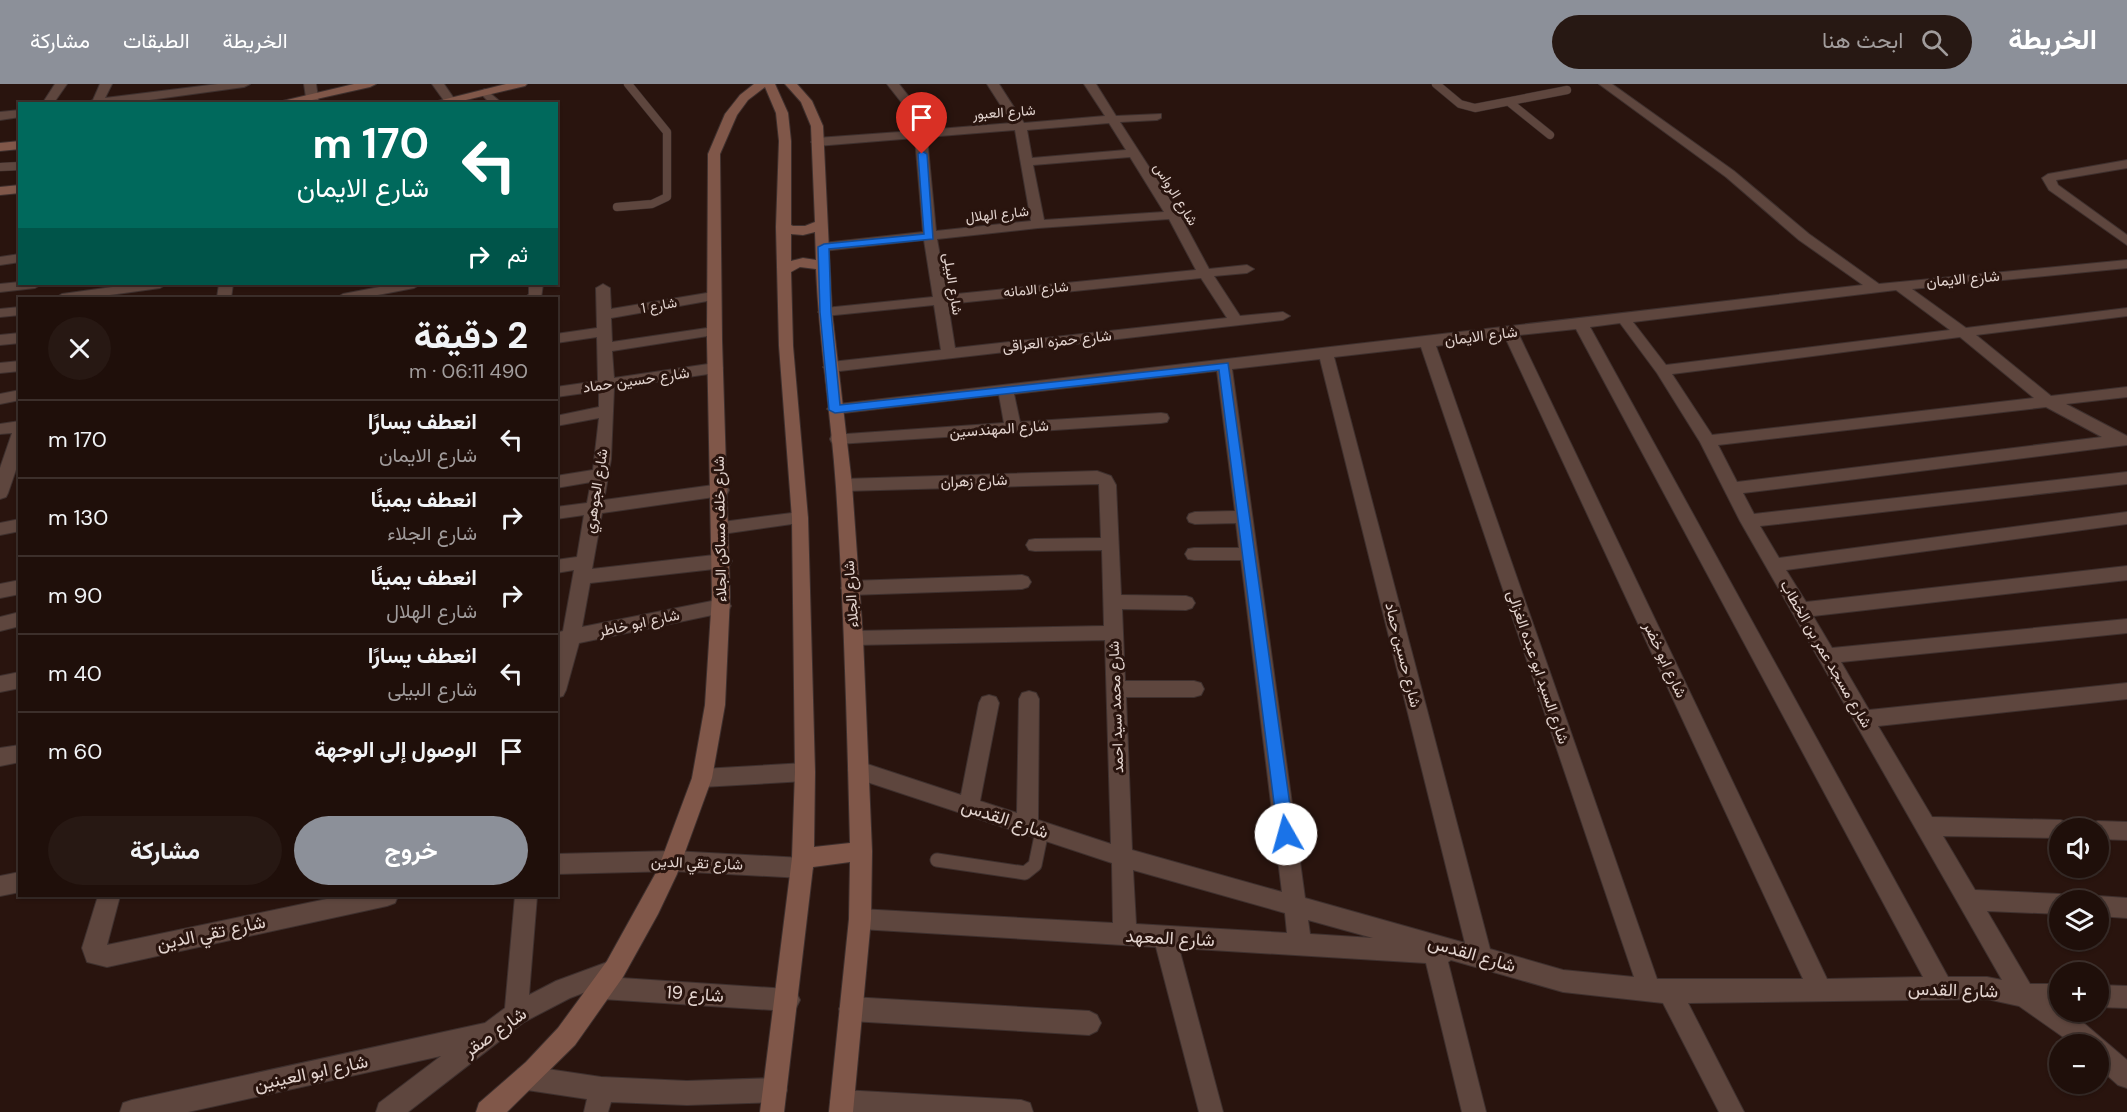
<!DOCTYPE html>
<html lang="ar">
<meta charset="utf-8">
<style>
body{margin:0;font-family:"DM Sans",Vazirmatn,sans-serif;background:#271813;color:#f1f3f6;direction:rtl;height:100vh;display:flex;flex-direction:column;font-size:22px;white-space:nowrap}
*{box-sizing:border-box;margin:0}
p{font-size:20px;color:#a19c9c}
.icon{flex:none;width:33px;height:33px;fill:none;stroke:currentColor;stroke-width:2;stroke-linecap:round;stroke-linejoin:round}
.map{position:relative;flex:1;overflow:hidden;direction:ltr}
.panel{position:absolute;left:18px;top:213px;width:540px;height:600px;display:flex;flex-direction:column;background:#1f0f0a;border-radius:0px;box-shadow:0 2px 4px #0004,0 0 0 2px #3c2f2b;direction:rtl}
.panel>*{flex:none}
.banner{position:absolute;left:18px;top:18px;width:540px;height:183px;border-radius:0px;box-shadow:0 2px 4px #0004,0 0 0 2px #3c2f2b;direction:rtl;background:#00695c;color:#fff;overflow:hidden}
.fabs{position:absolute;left:2049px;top:734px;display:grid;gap:12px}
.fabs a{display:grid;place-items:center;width:60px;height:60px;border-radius:50%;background:#1f0f0a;box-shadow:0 2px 4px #0004,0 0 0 2px #3c2f2b;font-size:30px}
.pin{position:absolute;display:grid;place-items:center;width:51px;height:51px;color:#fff;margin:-62px -26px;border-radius:50% 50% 50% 0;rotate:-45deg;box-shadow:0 0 6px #0007}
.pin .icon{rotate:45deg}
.me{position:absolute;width:66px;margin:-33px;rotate:353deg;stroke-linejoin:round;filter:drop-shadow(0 0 4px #0008)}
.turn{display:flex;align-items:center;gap:21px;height:126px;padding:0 30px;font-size:27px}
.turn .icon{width:78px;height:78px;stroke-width:2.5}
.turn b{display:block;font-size:42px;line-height:51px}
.then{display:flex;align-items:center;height:57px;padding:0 30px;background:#0003;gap:12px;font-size:22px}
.round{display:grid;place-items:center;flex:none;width:63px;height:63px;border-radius:32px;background:#271813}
.head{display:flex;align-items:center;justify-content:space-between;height:102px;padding:0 30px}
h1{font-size:36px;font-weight:700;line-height:45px}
.primary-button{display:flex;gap:12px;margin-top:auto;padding:12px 30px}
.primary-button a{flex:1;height:69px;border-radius:36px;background:#8c9099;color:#fff;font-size:24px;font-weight:700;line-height:69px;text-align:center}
.primary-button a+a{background:#271813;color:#f1f3f6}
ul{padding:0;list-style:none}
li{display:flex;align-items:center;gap:18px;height:78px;padding:0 30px;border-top:2px solid #3c2f2b}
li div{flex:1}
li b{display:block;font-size:22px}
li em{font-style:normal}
header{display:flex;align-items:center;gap:36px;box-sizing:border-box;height:84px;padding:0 30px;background:#8c9099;color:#fff}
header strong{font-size:28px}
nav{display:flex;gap:33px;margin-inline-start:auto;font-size:21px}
.search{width:420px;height:54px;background:#271813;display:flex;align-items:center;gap:15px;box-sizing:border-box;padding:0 21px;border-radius:33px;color:#a19c9c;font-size:22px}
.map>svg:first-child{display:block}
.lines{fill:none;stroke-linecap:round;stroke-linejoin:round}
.lane-far1-casing{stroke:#3e302e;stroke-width:9}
.lane-casing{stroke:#3e302e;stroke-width:15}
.street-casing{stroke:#3e302e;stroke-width:2}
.secondary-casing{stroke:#3e302e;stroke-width:2}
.lane-far1{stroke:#5e463e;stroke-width:8}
.lane{stroke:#5e463e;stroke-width:13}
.street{fill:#5e463e;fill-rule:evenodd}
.secondary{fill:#805749;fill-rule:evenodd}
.route{fill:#1a73e8;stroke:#114b97;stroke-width:1.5}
.labels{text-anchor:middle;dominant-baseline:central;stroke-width:6;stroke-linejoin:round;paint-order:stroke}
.far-street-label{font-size:14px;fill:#e3d4cf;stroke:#29140e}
.street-label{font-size:15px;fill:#e3d4cf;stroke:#29140e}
.near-street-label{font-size:18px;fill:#e3d4cf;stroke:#29140e}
</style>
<header>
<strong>الخريطة</strong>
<div class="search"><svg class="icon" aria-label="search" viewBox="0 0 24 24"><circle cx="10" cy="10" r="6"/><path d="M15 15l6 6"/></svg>ابحث هنا</div>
<nav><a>الخريطة</a><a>الطبقات</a><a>مشاركة</a></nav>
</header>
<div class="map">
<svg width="2127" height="1028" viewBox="0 0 2127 1028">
<rect width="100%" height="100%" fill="#29140e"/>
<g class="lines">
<g class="lane-far1-casing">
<path id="lane-far1" d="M1436,0L1460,20L1475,24L1567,6
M1509,18L1550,51
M0,83L20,82
M617,123L652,120L667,113V48L628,0"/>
</g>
<g class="lane-casing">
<path id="lane" d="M937,776L1025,789L1035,781L1042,747"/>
</g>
<g class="street-casing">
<path id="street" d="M55,0H67L53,20H42Z
M100,0H112L105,14L218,0H250L244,3L120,20H84L93,16Z
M304,0H316L319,20H307Z
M432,0H444L455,16L453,18H445Z
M887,0H899L921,28L926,46L1012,39L987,0H999L1024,39L1105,32L1084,0H1096L1116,32L1161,30V34L1157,36L1120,38L1180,131L1209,185L1247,181L1254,185L1247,189L1214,192L1240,232L1283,228L1290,232L1283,236L831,288L826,286L823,283L831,278L941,266L934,221L825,232L818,228L825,224L933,213L924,156L823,167L816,163L823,159L923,148L915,54L817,62L811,58L817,54L914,47L909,28ZM1109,39L1126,66L1032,74L1027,46ZM1015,46L1031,137L936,147L927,53ZM1130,73L1164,128L1044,136L1033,81ZM1169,135L1196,186L947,211L937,155L1038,144ZM1201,194L1227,234L955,264L948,220Z
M1599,0H1612L1734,87L1809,150L1879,200L2127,176V184L1912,205L1966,244L2127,224V232L1976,251L2051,312L2127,303V313L2066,320L2127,352V361L1743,409L1754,430L2127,388V400L1760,442L1779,474L2127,428V440L1786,486L1806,518L2127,482V496L1813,532L1832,564L2127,535V549L1841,578L1869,626L2127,599V615L1878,642L1932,733L2060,736L2067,738L2070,744H2060V754L1943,752L1975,806L2060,810L2068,813L2069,816H2060V830L1987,827L2030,900H2060V927H2068L2079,935L2127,976V1004L2118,1001L2098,983V960H2073L2019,922L1987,915L1688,919L1744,1028H1719L1663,919L1563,908L1451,876L1448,878L1486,1028H1462L1426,879L1179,864L1223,1028H1199L1156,863L860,845L852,842L849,835L852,828L860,825L1113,839L1112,779L858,695L851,692L848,686L851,680L858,677L961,711L979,619L982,613L989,611L996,613L999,619L980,717L1017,729L1019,615L1022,609L1029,607L1036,609L1039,615L1038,736L1111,760L1105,556L854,561L847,559L845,554L847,549L854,547L1104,542L1102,466L1035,467L1029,466L1026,461L1029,456L1035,455L1101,454L1099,400L844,407L838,405L836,401L838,397L844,395L1097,387L1111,392L1116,401L1121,511L1186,512L1192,514L1195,519L1192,524L1186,526L1122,525L1125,597H1194L1201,599L1204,605L1201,611L1194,613H1126L1132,766L1282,808L1241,476H1194L1188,475L1185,470L1188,465L1194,464H1239L1236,439L1195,440L1189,438L1187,434L1189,430L1195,428L1235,427L1217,287L1014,310L1020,338L1161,329L1167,330L1169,334L1167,338L1161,339L838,360L832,359L830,355L832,351L1004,339L999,311L835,330L827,325L830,321L1863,201L1799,156L1726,93ZM1896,206L1950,246L1666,281L1633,238ZM1620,239L1657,289L1700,358L1740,437L2002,896L1987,893H1948L1590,243ZM1576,245L1923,893L1827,895L1519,251ZM1505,253L1803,895H1657L1436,262ZM1960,253L2034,314L1712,351L1672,290ZM1421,263L1634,893L1563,886L1490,865L1334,273ZM1320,275L1465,859L1305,814L1232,285ZM2046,323L2102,353L1737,398L1718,361ZM1133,786L1285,829L1287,849L1136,840ZM1308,836L1373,854L1310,850Z
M485,5L503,20H491L479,8Z
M20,26V33L0,36V28Z
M2127,76V84L2056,96L2058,101L2127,151V161L2049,106L2042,94L2048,90Z
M20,170V178L0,181V173Z
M20,198V200H42L35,204L0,208V200Z
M134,200H167L160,204L88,214H55L62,210Z
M219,200H233L231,214H217Z
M395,200H421L414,204L362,214H336L343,210Z
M529,200H543L541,214H525L529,210Z
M603,200L610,204L611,225L713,208L720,212L713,216L611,234L612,258L714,243L721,247L714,251L612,267L614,294L715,279L723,284L715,289L614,304L611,375L604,416L721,400L727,402L729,406L727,410L721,412L602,429L592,485L723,470L729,472L732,477L729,482L723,484L590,499L582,543L722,515L728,517L731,522L728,527L722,529L579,559L566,606L563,612L556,614V571L559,563H556V549L563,547L574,486L556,489V476L577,473L584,431L556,435V423L587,419L591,398L556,404V392L593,386L599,334L556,342V332L599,323V307L556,313V303L598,297L597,253L556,259V250L597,244L596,204Z
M20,223V231L0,233V225Z
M20,249V259L0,261V251Z
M20,277V287L0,289V279Z
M20,306V316L0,320V310Z
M20,337V374L8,409L6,413L0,415V384L12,349L0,350V340Z
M800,428L806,430L808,434L806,438L722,450L716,448L713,444L716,440L722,438Z
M20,435V447L0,451V439Z
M1022,491L1028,493L1031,498L1028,503L1022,505L850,511L844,509L841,504L844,499L850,497Z
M20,496V510L0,514V500Z
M20,528V542L0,547V533Z
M20,588V604L0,608V592Z
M20,661V678L0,682V664Z
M805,679L812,682L815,688L812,694L805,697L702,703L695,700L692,694L695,688L702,685Z
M2098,737L2127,738V756L2098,755V744H2088L2091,739Z
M673,767L802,774L810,777L813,784L810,791L802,794L673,787L556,790V770Z
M20,788V808L0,812V792Z
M98,812H120L107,861L341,812H398L395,819L387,822L107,883L87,878L82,864Z
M515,812H537L529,911L556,897L613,876L621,879L624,887L621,894L788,905L796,908L800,916L796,924L788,927L602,915L594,912L591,906L570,914L524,938L408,1028H376L379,1019L441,972L188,1028H120L123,1019L132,1016L485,939L505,924Z
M2098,812L2127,814V834L2098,832V816H2090Z
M2098,901L2127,902V924L2098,923Z
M851,913L1089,927L1097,931L1101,939L1097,947L1089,951L851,937L843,933L839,925L843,917Z
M527,982L601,993L687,997L775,994L784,997L787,1006L784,1015L775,1018L687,1021L611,1018L608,1028H584L587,1015L527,1006L518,1003L515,994L518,985Z
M842,1006L1021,1016L1030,1019L1033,1028H837L833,1027L830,1018L833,1009Z"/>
</g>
<g class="secondary-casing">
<path id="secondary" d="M354,0H376L370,3L294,20H270Z
M506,0H527L525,2L449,20H426Z
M754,0H775L788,29L791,57V141L793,142H805L815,138L811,42L801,18L785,0H797L812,17L823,42L832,228L852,401L863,554L872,767L871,835L853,1028H829L849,835L850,778L813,783L784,1028H760L792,774L795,688L792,434L779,262L776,143L779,57L776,29L765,3L748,16L737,31L720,70L722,256L730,512L725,621L712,694L677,790L658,830L623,893L575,961L507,1028H476L479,1019L526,978L558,944L607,877L658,785L692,694L705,621L712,512L707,256L708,70L725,30L740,11ZM815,148L816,176L803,174L791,177V150L803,151ZM800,183L816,185C819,258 831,330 836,403C844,522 847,640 850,759L814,763L815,688L808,434L793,262L791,188Z
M20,57V65L0,67V59Z
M20,101V109L0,111V103Z"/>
</g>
<use href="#lane-far1" class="lane-far1"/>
<use href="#lane" class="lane"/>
<use href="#street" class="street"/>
<use href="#secondary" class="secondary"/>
</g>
<path class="route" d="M922,67L927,70L933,155L829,165L831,228L840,321L1228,279L1294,750L1292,755L1286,757L1280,755L1278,750L1219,286L835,329L829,326L820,228L818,163L824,160L924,150L918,70Z"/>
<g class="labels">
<g class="far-street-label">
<text transform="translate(1004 28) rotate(-4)">شارع العبور</text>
<text transform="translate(1176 110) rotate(58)">شارع الرواس</text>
<text transform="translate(997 130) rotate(-6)">شارع الهلال</text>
<text transform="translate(953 200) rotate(81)">شارع البيلى</text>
<text transform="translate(1036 205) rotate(-5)">شارع الامانه</text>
<text transform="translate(659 221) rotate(-10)">شارع 1</text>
</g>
<g class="street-label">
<text transform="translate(1963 195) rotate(-5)">شارع الايمان</text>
<text transform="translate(1481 252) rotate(-7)">شارع الايمان</text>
<text transform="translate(1057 257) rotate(-6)">شارع حمزه العراقى</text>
<text transform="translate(636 296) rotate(-8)">شارع حسين حماد</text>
<text transform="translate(999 345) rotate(-4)">شارع المهندسين</text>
<text transform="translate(974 397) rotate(-2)">شارع زهران</text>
<text transform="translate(596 407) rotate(-81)">شارع الجوهري</text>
<text transform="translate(720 445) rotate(-91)">شارع خلف مساكن الجلاء</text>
<text transform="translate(851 510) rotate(-94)">شارع الجلاء</text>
<text transform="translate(639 539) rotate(-12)">شارع ابو خاطر</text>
<text transform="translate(1826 570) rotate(60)">شارع مسجد عمر بن الخطاب</text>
<text transform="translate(1403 571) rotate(76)">شارع حسين حماد</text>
<text transform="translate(1665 576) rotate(65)">شارع ابو خضر</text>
<text transform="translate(1538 583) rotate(71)">شارع السيد ابو عبده الغزالى</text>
<text transform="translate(1116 623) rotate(-92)">شارع محمد سيد احمد</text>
<text transform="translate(697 779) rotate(2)">شارع تقي الدين</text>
</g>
<g class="near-street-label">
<text transform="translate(1005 735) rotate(18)">شارع القدس</text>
<text transform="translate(211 849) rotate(-12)">شارع تقي الدين</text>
<text transform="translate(1170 854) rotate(3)">شارع المعهد</text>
<text transform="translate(1472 870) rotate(16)">شارع القدس</text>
<text transform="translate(1953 906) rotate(2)">شارع القدس</text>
<text transform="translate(695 910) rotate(4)">شارع 19</text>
<text transform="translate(495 948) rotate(-35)">شارع صقر</text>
<text transform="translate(311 989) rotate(-12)">شارع ابو العينين</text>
</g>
</g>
</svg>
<div class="fabs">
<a><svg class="icon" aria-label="sound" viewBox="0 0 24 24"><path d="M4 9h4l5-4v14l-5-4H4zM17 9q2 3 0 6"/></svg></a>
<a><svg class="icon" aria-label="layers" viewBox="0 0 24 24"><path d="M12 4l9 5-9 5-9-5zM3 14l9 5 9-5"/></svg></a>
<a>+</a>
<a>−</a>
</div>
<div class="pin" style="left:922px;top:70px;background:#d93025"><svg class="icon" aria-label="arrive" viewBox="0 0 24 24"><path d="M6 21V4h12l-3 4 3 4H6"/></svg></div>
<svg class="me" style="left:1286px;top:750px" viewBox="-20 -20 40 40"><circle r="19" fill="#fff"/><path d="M0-13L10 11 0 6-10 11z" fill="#1a73e8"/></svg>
<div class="banner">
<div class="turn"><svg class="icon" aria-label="left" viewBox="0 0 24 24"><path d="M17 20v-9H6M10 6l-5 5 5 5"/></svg><div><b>170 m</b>شارع الايمان</div></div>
<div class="then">ثم<svg class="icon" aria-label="right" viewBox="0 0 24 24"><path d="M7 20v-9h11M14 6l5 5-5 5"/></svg></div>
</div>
<section class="panel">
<div class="head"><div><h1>2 دقيقة</h1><p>490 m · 06:11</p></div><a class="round"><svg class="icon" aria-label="close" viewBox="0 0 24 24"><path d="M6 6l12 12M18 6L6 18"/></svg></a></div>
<ul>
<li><svg class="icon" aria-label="left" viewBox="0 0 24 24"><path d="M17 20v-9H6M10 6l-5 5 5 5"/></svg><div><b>انعطف يسارًا</b><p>شارع الايمان</p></div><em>170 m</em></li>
<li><svg class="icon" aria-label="right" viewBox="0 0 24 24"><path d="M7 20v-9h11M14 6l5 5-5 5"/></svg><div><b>انعطف يمينًا</b><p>شارع الجلاء</p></div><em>130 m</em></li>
<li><svg class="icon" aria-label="right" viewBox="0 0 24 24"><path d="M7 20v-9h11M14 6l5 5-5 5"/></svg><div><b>انعطف يمينًا</b><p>شارع الهلال</p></div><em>90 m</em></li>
<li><svg class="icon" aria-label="left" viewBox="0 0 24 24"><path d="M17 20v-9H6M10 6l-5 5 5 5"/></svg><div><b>انعطف يسارًا</b><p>شارع البيلى</p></div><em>40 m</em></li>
<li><svg class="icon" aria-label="arrive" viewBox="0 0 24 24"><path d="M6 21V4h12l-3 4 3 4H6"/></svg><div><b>الوصول إلى الوجهة</b></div><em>60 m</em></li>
</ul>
<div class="primary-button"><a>خروج</a><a>مشاركة</a></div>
</section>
</div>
